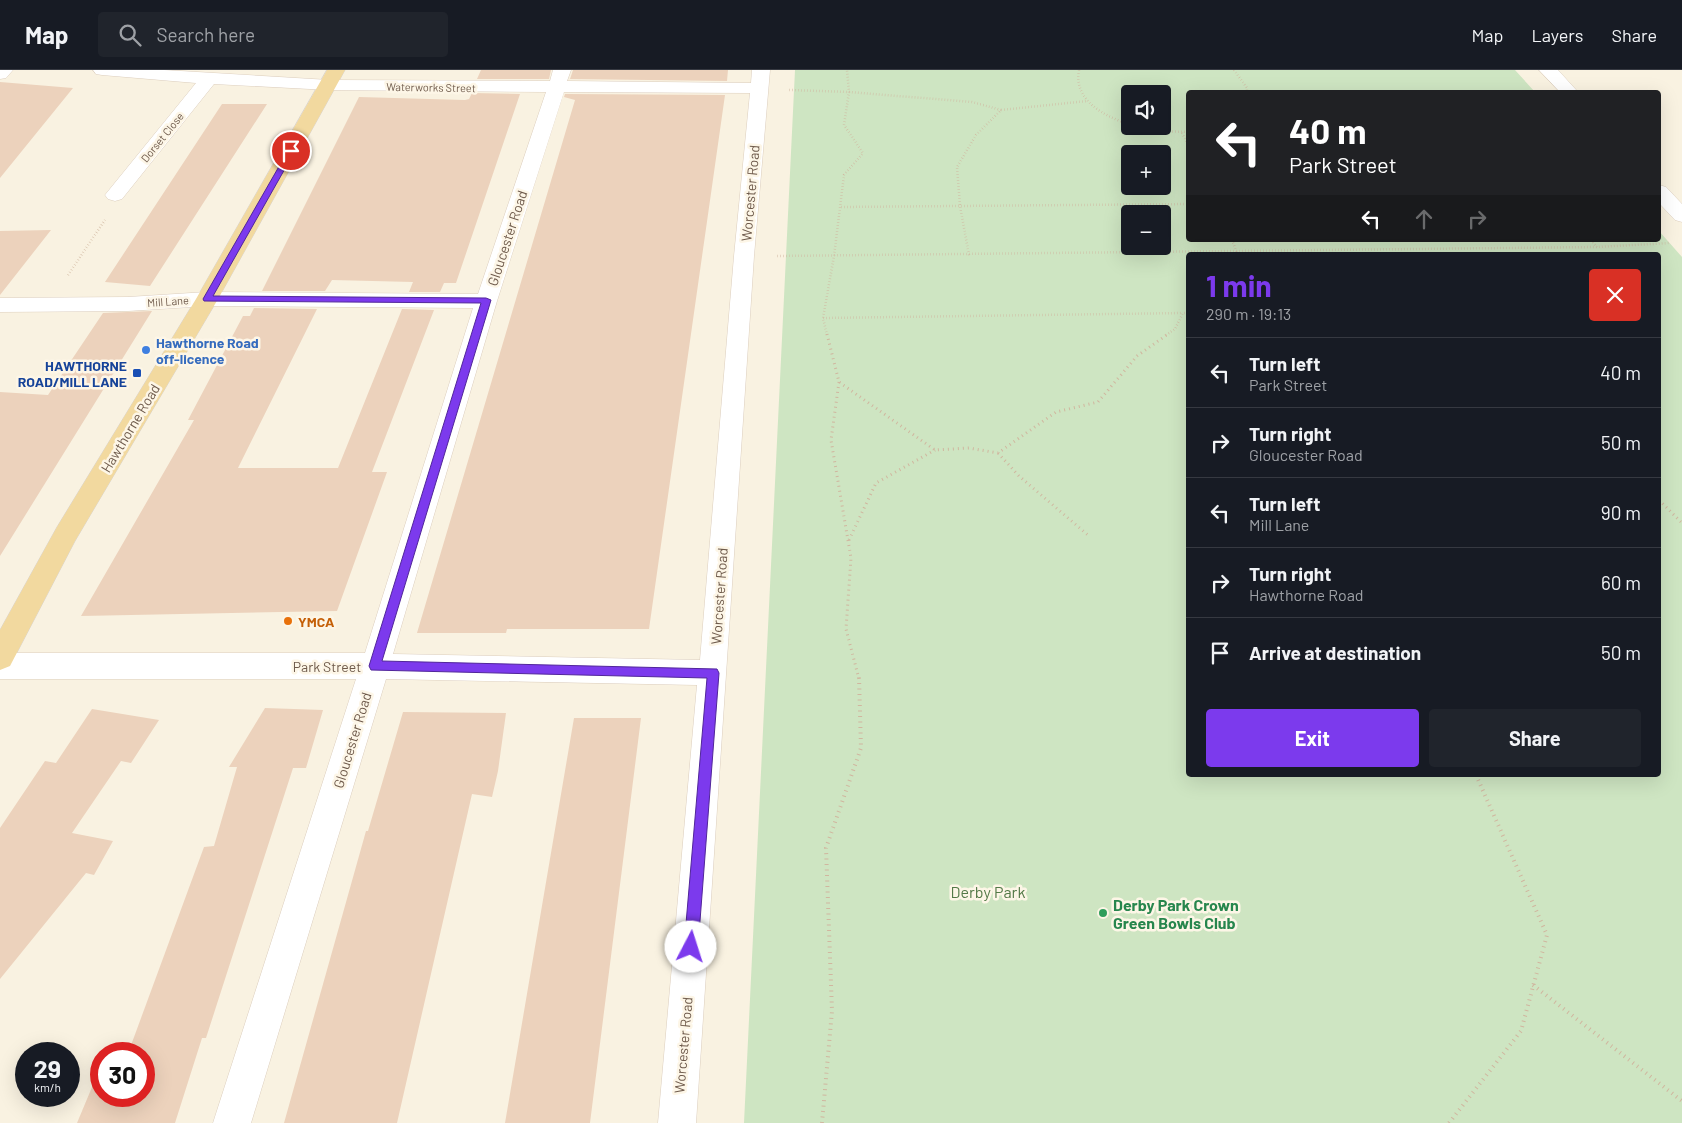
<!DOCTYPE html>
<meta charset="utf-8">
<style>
body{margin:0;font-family:Barlow,sans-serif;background:#20242c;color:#f1f3f6;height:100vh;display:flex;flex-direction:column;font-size:19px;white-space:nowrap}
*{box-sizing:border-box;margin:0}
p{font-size:16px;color:#9ea1a6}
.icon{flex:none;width:28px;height:28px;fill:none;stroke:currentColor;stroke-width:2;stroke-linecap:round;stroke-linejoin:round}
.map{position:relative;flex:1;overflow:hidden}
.side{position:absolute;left:1186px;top:182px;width:475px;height:525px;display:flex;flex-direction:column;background:#171b24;border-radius:5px;box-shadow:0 5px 20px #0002}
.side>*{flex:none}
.banner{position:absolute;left:1186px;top:20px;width:475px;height:152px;border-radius:5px;box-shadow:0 5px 20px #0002;background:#202124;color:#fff;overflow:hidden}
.tools{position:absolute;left:1121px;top:15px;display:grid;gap:10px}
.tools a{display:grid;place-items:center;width:50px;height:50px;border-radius:5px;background:#171b24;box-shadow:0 5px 20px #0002;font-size:25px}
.speed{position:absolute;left:15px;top:972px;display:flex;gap:10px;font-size:25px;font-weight:700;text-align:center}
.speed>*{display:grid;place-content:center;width:65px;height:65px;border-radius:50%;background:#171b24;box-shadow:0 5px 20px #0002;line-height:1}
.speed small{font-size:12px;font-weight:400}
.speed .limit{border:8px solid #d22;background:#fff;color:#111}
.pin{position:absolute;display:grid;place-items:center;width:42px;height:42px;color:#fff;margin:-21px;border:2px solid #fff;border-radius:50%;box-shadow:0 1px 5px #0007}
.me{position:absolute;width:55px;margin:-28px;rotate:5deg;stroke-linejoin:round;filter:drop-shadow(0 0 4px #0008)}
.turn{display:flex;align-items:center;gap:18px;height:105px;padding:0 20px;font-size:22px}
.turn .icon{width:65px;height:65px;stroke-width:2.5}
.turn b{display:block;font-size:35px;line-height:42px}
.lanes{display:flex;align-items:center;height:48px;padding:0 20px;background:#0003;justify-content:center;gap:25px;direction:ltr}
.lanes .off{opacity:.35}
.round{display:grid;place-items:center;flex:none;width:52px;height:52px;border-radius:5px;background:#20242c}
.headline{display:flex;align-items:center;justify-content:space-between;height:85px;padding:0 20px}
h1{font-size:30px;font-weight:700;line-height:38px;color:#7c3aed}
.button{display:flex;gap:10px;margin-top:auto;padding:10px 20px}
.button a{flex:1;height:58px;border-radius:5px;background:#7c3aed;color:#fff;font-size:20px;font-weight:700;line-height:58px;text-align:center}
.button a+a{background:#20242c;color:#f1f3f6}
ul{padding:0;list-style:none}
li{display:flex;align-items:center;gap:15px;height:70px;padding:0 20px;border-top:1px solid #363941}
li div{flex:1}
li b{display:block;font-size:19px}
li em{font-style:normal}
header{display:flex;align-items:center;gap:30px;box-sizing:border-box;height:70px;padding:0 25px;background:#171b24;border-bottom:1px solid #363941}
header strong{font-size:24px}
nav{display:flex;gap:28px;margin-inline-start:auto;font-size:18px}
.search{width:350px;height:45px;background:#20242c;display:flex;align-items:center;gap:12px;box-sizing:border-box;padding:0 18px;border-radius:5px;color:#9ea1a6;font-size:19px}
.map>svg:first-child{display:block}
.green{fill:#cee5c2;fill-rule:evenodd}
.building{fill:#ecd2bc}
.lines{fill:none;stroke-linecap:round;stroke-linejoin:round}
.street-casing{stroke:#dccebe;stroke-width:1}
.primary-casing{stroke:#d9d4d0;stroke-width:1}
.path-far2{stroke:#d0b69f;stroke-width:2.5;stroke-dasharray:0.5 2.5;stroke-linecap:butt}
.path-far1{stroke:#d0b69f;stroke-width:3;stroke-dasharray:1 4;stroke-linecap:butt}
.path{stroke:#d0b69f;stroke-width:4;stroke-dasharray:1 4.5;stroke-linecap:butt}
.street{fill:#fff;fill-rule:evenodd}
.primary{fill:#f2d99f;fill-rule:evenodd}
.route{fill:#7c3aed;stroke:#51269a}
.shop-dot{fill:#3f7fe0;stroke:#fdf6e7;stroke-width:2}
.transit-dot{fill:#1a4fb4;stroke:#fdf6e7;stroke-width:2}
.food-dot{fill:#e8710a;stroke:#fdf6e7;stroke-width:2}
.leisure-dot{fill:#2e9e5b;stroke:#fdf6e7;stroke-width:2}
.labels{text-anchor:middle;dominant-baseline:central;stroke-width:5;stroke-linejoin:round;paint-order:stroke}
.far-street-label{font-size:11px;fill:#6e5a4b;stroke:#fdf6e7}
.street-label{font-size:14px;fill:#6e5a4b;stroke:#fdf6e7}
.shop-label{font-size:14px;font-weight:bold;fill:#366cbe;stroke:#fdf6e7;text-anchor:start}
.transit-label{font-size:14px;font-weight:bold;fill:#164399;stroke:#fdf6e7;text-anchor:end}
.food-label{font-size:14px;font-weight:bold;fill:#c56008;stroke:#fdf6e7;text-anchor:start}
.near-park-label{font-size:16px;fill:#537947;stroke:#fdf6e7}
.near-leisure-label{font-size:16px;font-weight:bold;fill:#27864d;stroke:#fdf6e7;text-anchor:start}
</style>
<header>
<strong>Map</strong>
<div class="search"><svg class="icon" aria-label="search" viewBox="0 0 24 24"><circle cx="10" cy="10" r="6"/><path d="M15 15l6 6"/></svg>Search here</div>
<nav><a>Map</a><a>Layers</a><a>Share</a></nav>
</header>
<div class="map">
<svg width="1682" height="1053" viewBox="0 0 1682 1053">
<rect width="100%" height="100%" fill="#f9f2e1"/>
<path class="green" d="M795,0H1515L1535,22H1189V170H1659V161L1682,187V1053H744ZM1130,24H1162V56H1130ZM1130,84H1162V116H1130ZM1130,144H1162V176H1130ZM1189,185H1659V705H1189Z"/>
<path class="building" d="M481,0H551L549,9H477Z
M573,0H728L727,11L570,9Z
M0,12L73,18L0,108Z
M472,23L520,24L456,213H444L440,222H409L413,212L332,210L325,221H262L359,27L465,30L469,29Z
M565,24L725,25L649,559H507L506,563H417L575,30L564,27Z
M222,34H267L150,216L105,212Z
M51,160L0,225V161Z
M254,238L317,239L238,398H338L402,239L434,240L372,402H387L337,541L81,546L194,350H188L243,246H250Z
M152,241L0,486V322L48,325L103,243Z
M265,638L323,640L306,698H293L206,968H202L175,1053H77L100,998L101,1026H144V984H123L125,978H130L204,777L214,776L237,697H229Z
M92,639L159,650L131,693L121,691L72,763L113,771L94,805L86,803L0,909V758L45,691L56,693Z
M403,642L506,643L498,701L492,727L472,724L397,1053H284L366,761H368Z
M574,648H641L590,1053H505Z"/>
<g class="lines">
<g class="street-casing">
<path id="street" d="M0,0H13L6,8L0,9Z
M93,0H164L329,10L550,11L553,0H571L567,11L751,13L752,0H770L754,186L696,1053H658L697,615L386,609L251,1053H213L356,609H0V583H365L473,238L207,236L128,241L0,242V228L128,227L207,222L478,224L546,22L329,20L214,14L122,129L115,131L108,129L105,125L196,13L102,5L96,4ZM564,22L750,23L734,186L700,590L393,584L497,231Z
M1539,0H1558L1578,22H1560Z
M1659,115L1666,117L1682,134V152L1675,150L1659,133Z"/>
</g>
<g class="primary-casing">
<path id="primary" d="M327,0H345L218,229L75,471L10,596L0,600V560L57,457L196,229Z"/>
</g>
<path class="path-far2" d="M1079,0C1073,31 1105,46 1130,55
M1234,0L1247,18V22
M789,20L849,22L972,32L1001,40
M1134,56L1160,61L1189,62
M1182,63L1189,76
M841,137L1189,134
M1232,170L1238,185
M1591,170L1597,177
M969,185L960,136L957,97L976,65L1001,40L1087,31
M777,186L1597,177L1670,173
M68,205L105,150
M823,248L1183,243
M827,265L823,248L834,186L844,105L863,83L844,55L849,22L847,0
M1166,265L1175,259L1183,243H1189"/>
<path class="path-far1" d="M827,264L839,312L935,380L969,378L998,383L1056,342L1098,332L1137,286L1168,264
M839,312L831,370L851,488L846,559L859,609
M998,383L1019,406L1089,466
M1659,430L1682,453
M849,470L876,413L935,380"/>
<path class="path" d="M1533,915L1682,1031
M822,1053L832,941L826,778L861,678L859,607
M1449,1053L1521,961L1547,865L1476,705"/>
<use href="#street" class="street"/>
<use href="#primary" class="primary"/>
</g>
<path class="route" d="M289,79L295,81L213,226L486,228L491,230L382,591L717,599L719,603L698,877L696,882L691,884L686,882L684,877L707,608L371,600L369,596L481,233L204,231L203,229Z"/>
<circle class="shop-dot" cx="146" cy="280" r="5"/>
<rect class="transit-dot" x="132" y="298" width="10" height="10" rx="2.5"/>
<circle class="food-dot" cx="288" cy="551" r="5"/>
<circle class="leisure-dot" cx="1103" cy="843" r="5"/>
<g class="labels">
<g class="far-street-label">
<text transform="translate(431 17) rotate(1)">Waterworks Street</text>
<text transform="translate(162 67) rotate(-51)">Dorset Close</text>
<text transform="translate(168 231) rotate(-4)">Mill Lane</text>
</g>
<g class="street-label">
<text transform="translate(750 123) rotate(-85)">Worcester Road</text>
<text transform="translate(507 168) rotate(-72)">Gloucester Road</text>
<text transform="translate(130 358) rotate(-59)">Hawthorne Road</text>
<text transform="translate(719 526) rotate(-86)">Worcester Road</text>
<text x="327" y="596">Park Street</text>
<text transform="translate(352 670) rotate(-73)">Gloucester Road</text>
<text transform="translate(683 975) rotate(-85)">Worcester Road</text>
</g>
<g class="shop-label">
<text x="156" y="272">Hawthorne Road<tspan x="156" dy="16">off-licence</tspan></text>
</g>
<g class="transit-label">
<text x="127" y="295">HAWTHORNE<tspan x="127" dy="16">ROAD/MILL LANE</tspan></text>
</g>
<g class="food-label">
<text x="298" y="551">YMCA</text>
</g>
<g class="near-park-label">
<text x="988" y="821">Derby Park</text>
</g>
<g class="near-leisure-label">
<text x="1113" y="834">Derby Park Crown<tspan x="1113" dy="18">Green Bowls Club</tspan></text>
</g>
</g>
</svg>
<div class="tools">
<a><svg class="icon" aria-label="sound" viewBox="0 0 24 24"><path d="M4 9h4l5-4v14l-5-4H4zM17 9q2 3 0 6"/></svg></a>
<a>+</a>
<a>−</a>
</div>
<div class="speed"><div>29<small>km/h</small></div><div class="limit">30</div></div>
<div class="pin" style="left:291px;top:81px;background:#d93025"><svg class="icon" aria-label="arrive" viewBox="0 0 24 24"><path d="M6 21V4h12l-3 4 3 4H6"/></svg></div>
<svg class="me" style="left:691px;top:877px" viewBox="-20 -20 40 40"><circle r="19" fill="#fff"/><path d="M0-13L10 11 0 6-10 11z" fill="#7c3aed"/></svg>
<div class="banner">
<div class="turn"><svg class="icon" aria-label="left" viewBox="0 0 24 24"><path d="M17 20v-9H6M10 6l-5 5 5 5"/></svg><div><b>40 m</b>Park Street</div></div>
<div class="lanes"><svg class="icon" aria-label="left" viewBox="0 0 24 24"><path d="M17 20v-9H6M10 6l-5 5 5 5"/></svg><svg class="icon off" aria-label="ahead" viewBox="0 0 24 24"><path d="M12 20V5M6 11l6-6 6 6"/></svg><svg class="icon off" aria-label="right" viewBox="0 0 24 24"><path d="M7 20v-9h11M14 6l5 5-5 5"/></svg></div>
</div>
<section class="side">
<div class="headline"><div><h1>1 min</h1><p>290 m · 19:13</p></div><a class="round" style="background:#d93025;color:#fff"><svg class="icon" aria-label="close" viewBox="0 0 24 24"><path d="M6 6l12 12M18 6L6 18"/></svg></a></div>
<ul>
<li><svg class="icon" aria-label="left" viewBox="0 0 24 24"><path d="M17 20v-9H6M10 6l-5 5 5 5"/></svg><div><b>Turn left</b><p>Park Street</p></div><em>40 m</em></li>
<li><svg class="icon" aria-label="right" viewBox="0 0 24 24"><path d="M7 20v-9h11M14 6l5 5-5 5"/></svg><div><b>Turn right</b><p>Gloucester Road</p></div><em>50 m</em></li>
<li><svg class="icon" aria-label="left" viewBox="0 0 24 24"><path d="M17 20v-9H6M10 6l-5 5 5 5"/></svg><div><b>Turn left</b><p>Mill Lane</p></div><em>90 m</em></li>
<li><svg class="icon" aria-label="right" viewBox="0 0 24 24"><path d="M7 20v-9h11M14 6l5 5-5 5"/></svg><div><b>Turn right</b><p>Hawthorne Road</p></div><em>60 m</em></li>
<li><svg class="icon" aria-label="arrive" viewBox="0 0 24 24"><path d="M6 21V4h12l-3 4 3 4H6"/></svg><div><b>Arrive at destination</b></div><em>50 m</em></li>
</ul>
<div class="button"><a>Exit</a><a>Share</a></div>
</section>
</div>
